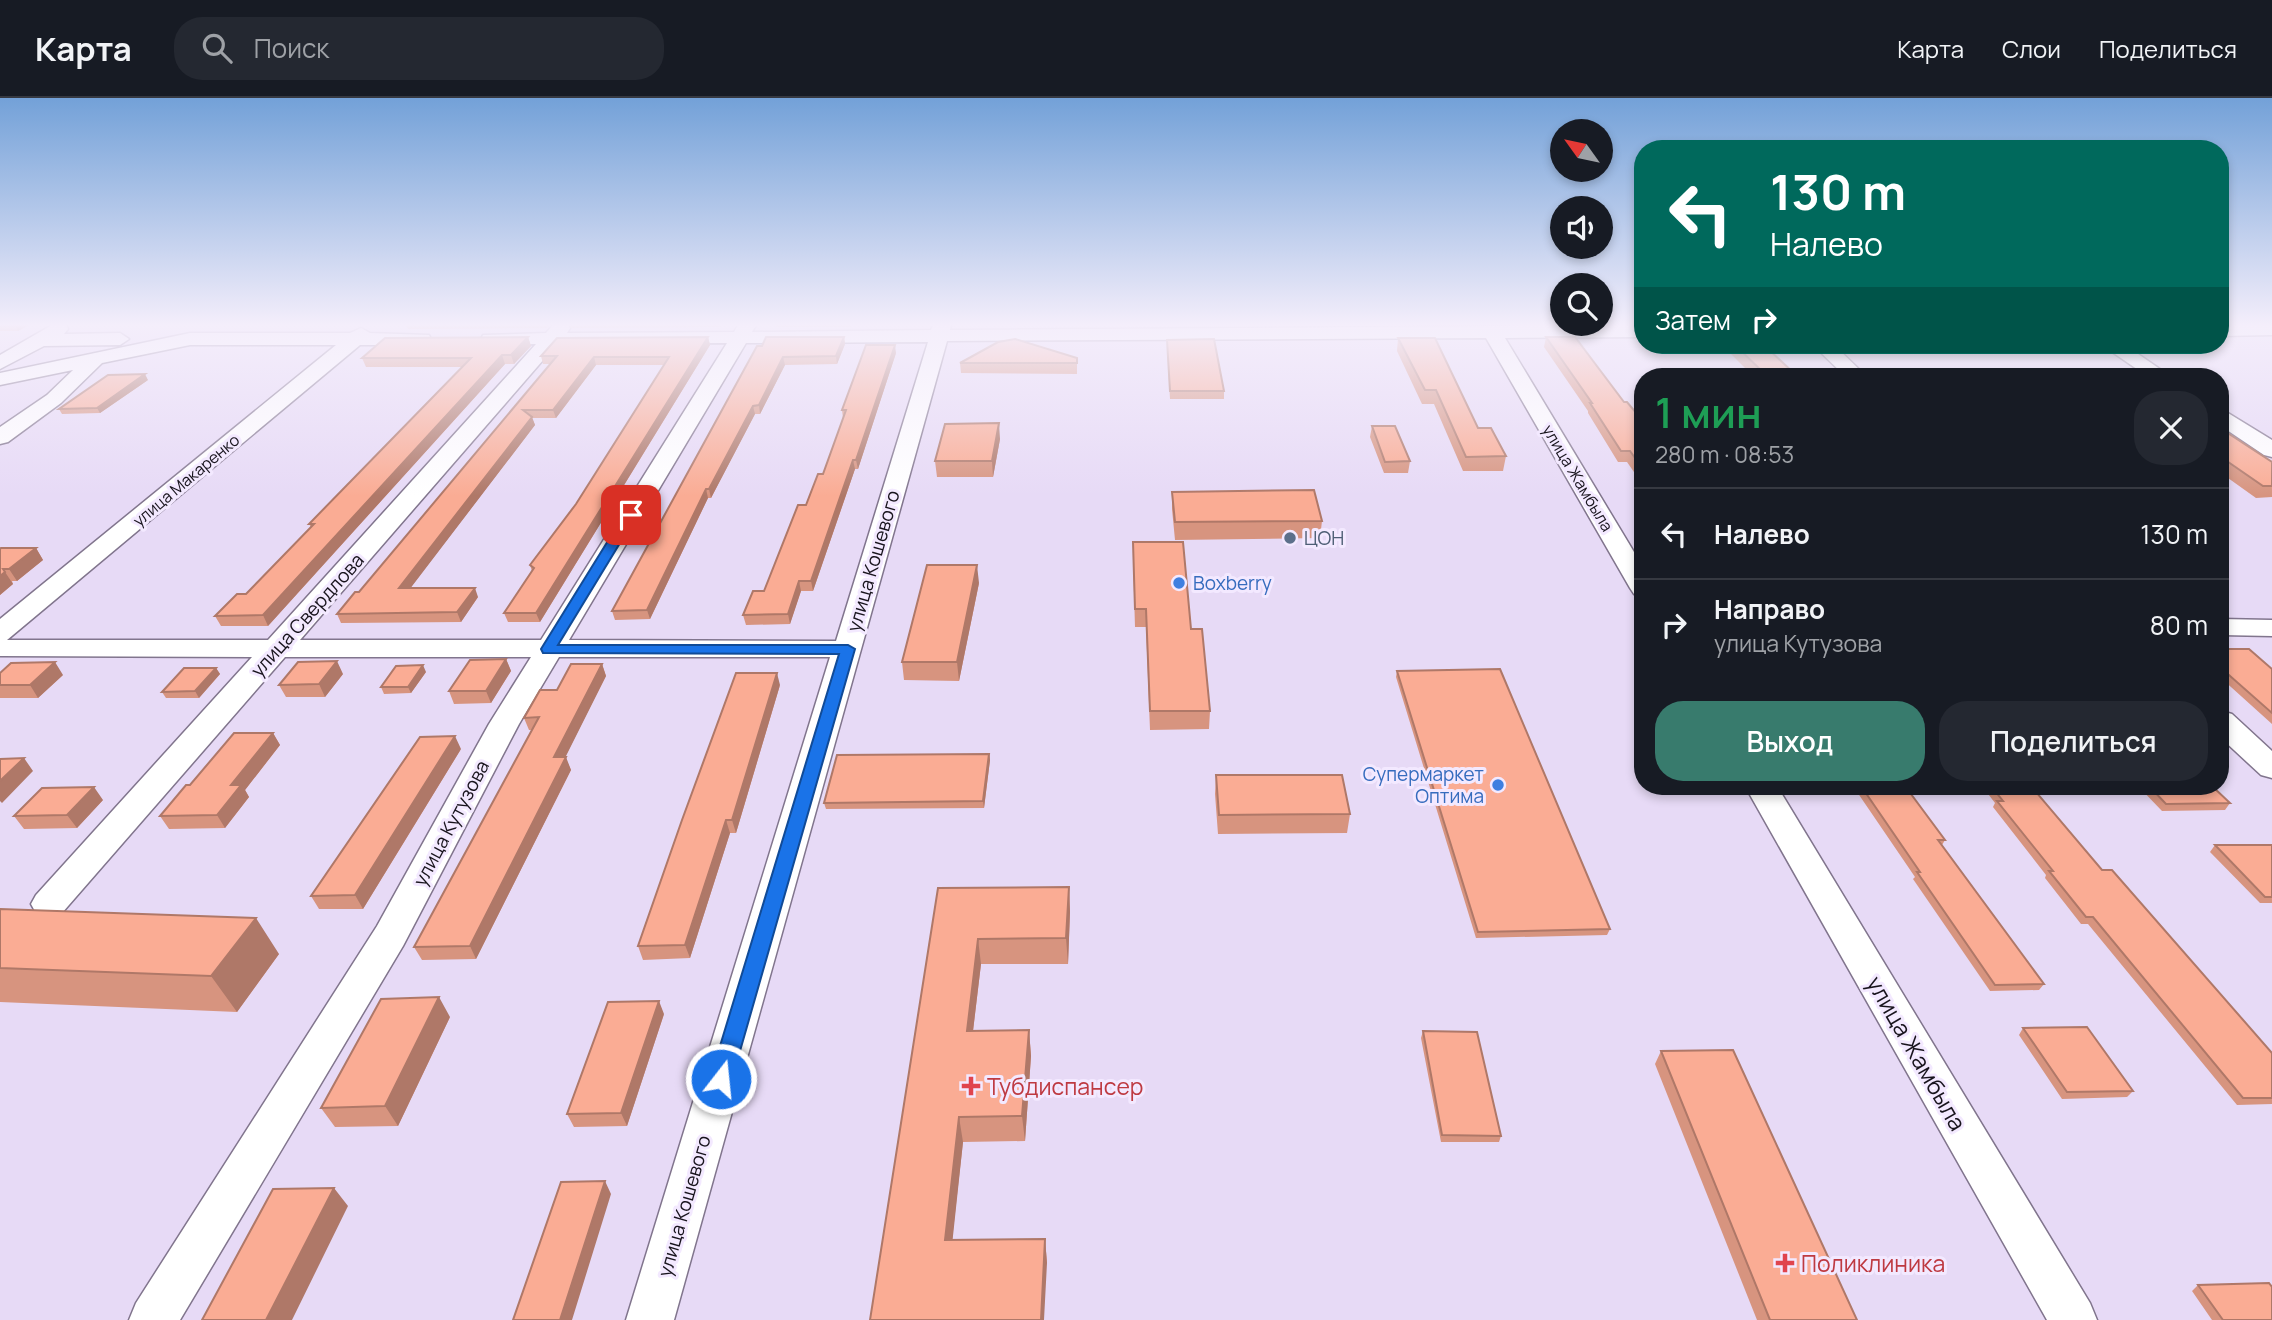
<!DOCTYPE html>
<html lang="ru">
<meta charset="utf-8">
<style>
body{margin:0;font-family:Manrope,sans-serif;background:#242831;color:#f1f3f6;height:100vh;display:flex;flex-direction:column;font-size:26px;white-space:nowrap}
*{box-sizing:border-box;margin:0}
p{font-size:23px;color:#9ea1a6}
.icon{flex:none;width:38px;height:38px;fill:none;stroke:currentColor;stroke-width:2;stroke-linecap:round;stroke-linejoin:round}
.map{position:relative;flex:1;overflow:hidden}
.details{position:absolute;left:1634px;top:270px;width:595px;height:427px;display:flex;flex-direction:column;background:#171b24;border-radius:28px;box-shadow:0 4px 10px #0003}
.details>*{flex:none}
.top-card{position:absolute;left:1634px;top:42px;width:595px;height:214px;border-radius:28px;box-shadow:0 4px 10px #0003;background:#00695c;color:#fff;overflow:hidden}
.needle{width:46px;rotate:303deg}
.fabs{position:absolute;left:1550px;top:21px;display:grid;gap:14px}
.fabs a{display:grid;place-items:center;width:63px;height:63px;border-radius:50%;background:#171b24;box-shadow:0 4px 10px #0003;font-size:35px}
.pin{position:absolute;display:grid;place-items:center;width:60px;height:60px;color:#fff;margin:-30px;border-radius:14px;box-shadow:0 4px 10px #0006}
.me{position:absolute;width:77px;margin:-38px;rotate:16deg;stroke-linejoin:round;filter:drop-shadow(0 0 5px #0008)}
.turn{display:flex;align-items:center;gap:24px;height:147px;padding:0 21px;font-size:32px}
.turn .icon{width:91px;height:91px;stroke-width:2.5}
.turn b{display:block;font-size:49px;line-height:60px}
.then{display:flex;align-items:center;height:66px;padding:0 21px;background:#0003;gap:14px;font-size:26px}
.round{display:grid;place-items:center;flex:none;width:74px;height:74px;border-radius:28px;background:#242831}
.headline{display:flex;align-items:center;justify-content:space-between;height:119px;padding:0 21px}
h1{font-size:42px;font-weight:600;line-height:52px;color:#1e9e55}
.primary-button{display:flex;gap:14px;margin-top:auto;padding:14px 21px}
.primary-button a{flex:1;height:80px;border-radius:28px;background:#387b6d;color:#fff;font-size:28px;font-weight:600;line-height:80px;text-align:center}
.primary-button a+a{background:#242831;color:#f1f3f6}
ul{padding:0;list-style:none}
li{display:flex;align-items:center;gap:21px;height:91px;padding:0 21px;border-top:2px solid #363941}
li div{flex:1}
li b{display:block;font-size:26px}
li em{font-style:normal}
header{display:flex;align-items:center;gap:42px;box-sizing:border-box;height:98px;padding:0 35px;background:#171b24;border-bottom:2px solid #363941}
header strong{font-size:33px}
nav{display:flex;gap:38px;margin-inline-start:auto;font-size:24px}
.search{width:490px;height:63px;background:#242831;display:flex;align-items:center;gap:18px;box-sizing:border-box;padding:0 24px;border-radius:28px;color:#9ea1a6;font-size:26px}
.map>svg:first-child{display:block}
.lines{fill:none;stroke-linecap:round;stroke-linejoin:round}
.street-casing{stroke:#81758d;stroke-width:3}
.street{fill:#fff;fill-rule:evenodd}
.wall{fill:#d7947f}
.shaded-wall{fill:#af7868}
.building{fill:#faac94;stroke:#af7868;stroke-width:2}
.route{fill:#1a73e8;stroke:#114b97;stroke-width:2}
.service-dot{fill:#5c6f8a;stroke:#f3e9ff;stroke-width:2.5}
.shop-dot{fill:#3f7fe0;stroke:#f3e9ff;stroke-width:2.5}
.health-dot{fill:#e0444e;stroke:#f3e9ff;stroke-width:2.5}
.labels{text-anchor:middle;dominant-baseline:central;stroke-width:6;stroke-linejoin:round;paint-order:stroke}
.far-street-label{font-size:16px;fill:#18141d;stroke:#f3e9ff}
.service-label{font-size:19px;fill:#4e5e75;stroke:#f3e9ff;text-anchor:start}
.street-label{font-size:19px;fill:#18141d;stroke:#f3e9ff}
.shop-label{font-size:19px;fill:#366cbe;stroke:#f3e9ff;text-anchor:start}
.near-street-label{font-size:23px;fill:#18141d;stroke:#f3e9ff}
.near-health-label{font-size:23px;fill:#be3a42;stroke:#f3e9ff;text-anchor:start}
</style>
<header>
<strong>Карта</strong>
<div class="search"><svg class="icon" aria-label="search" viewBox="0 0 24 24"><circle cx="10" cy="10" r="6"/><path d="M15 15l6 6"/></svg>Поиск</div>
<nav><a>Карта</a><a>Слои</a><a>Поделиться</a></nav>
</header>
<div class="map">
<svg width="2272" height="1222" viewBox="0 0 2272 1222">
<rect width="100%" height="100%" fill="#e7daf6"/>
<g class="lines">
<g class="street-casing">
<path id="street" d="M52,227H66L68,231L64,236L120,235L129,241L120,247L44,248L0,271V257Z
M553,227H568L570,230L567,235L734,234L738,227H756L752,234L931,232L933,227H951L950,232L1643,227V239L1505,240L1643,469V498L1634,496L1630,490L1486,240L947,243L674,1222H626L830,559H559L519,626L403,848L180,1222H129L136,1205L377,828L489,626L531,559H285L62,815L49,819L36,815L31,806L36,797L252,559L0,558V521L336,247H190L102,265L61,305L8,344L0,346V329L47,297L73,272L0,287V275L190,235H350L361,230L370,235L429,237L431,241L429,245L422,247H360L7,542H268L536,246L490,247L481,241L483,237L546,235ZM928,244L836,543L569,542L746,245ZM727,245L541,542H300L557,246Z
M2221,227H2272V237L2221,238Z
M1813,247H1834L1866,278H1845Z
M2102,247H2125L2170,278H2147Z
M2221,313L2228,315L2272,342V359L2264,357L2221,328Z
M2221,521L2272,522V538L2221,537Z
M2221,613L2232,616L2272,653V680L2261,677L2221,640Z
M1745,688H1777L2090,1205L2097,1222H2047Z"/>
</g>
<use href="#street" class="street"/>
</g>
<path class="wall" d="M0,227H29L18,233H0Z
M406,227H550L547,230L408,231Z
M569,227H722L721,229L571,230Z
M776,227H852L851,229H776Z
M528,239L531,248L514,266H505L268,528H221L215,518L246,496L311,429L309,426L462,269H366L362,260Z
M708,239L710,247L540,524H508L504,515L532,473L530,467L576,406L664,267H596L556,320H532L535,327L410,490L478,499L461,524L341,525L337,516L359,494L551,266H543L541,258Z
M844,239L845,246L837,266L785,267L760,316H755L711,400H708L650,521L615,522L612,513L757,248Z
M1546,239L1624,304L1643,323V387L1627,364H1618L1588,315V313L1544,249Z
M1398,240L1478,330L1506,358L1503,373H1463L1434,306H1422L1397,253Z
M1722,247H1764L1797,278H1753Z
M1167,249L1224,293V301H1170Z
M896,255L858,371H855L813,493H801L790,526L746,527L743,517L764,493L823,376L843,320L842,312Z
M1077,260V276L961,275L960,265Z
M148,282L100,315L62,316L59,311Z
M1372,328L1410,363L1408,375H1384L1370,339Z
M2221,332L2272,364V399L2256,400L2221,375Z
M1000,341L993,379H937L935,363Z
M1172,394L1322,423L1320,440L1175,442L1172,411Z
M36,450L43,462L17,483H12L13,486L0,497V451Z
M1133,462L1191,531L1210,613L1209,631L1150,632L1146,529H1135Z
M979,485L959,583L904,582L902,564Z
M2221,551L2272,571V626L2221,580Z
M506,561L511,573L491,605L454,606L449,593Z
M602,566L606,578L565,659L571,672L476,861L422,862L414,849L532,632H529L524,620L557,592Z
M216,570L220,576L199,600H166L162,594Z
M1397,573L1610,831L1607,837L1476,840L1396,579Z
M426,574L411,595L384,596L381,589Z
M343,576L325,599H286L279,587Z
M63,577L38,600H0V587Z
M780,587L736,735H730L690,860L643,862L638,848Z
M273,635L280,647L245,692L249,699L225,730L169,731L160,718L190,687Z
M461,651L363,811H319L311,798Z
M989,656L990,662L984,710L826,711L824,705Z
M1216,677L1350,716L1347,735L1218,736L1215,696Z
M1853,688H1905L1945,742L1942,747L2044,886L2039,892L1990,893L1913,781L1915,779Z
M1982,688H2031L2102,772L2272,955V1006L2237,1007L2088,826H2081L2045,780L2046,777L1993,709L1995,705Z
M2138,688H2212L2230,705L2225,712L2162,713Z
M103,702L77,730L24,731L14,718Z
M2215,747H2272V805H2260L2210,754Z
M1069,789L1070,814L1068,866H981L973,933L1029,932L1031,958L1025,1043L963,1044L952,1142L1045,1141L1047,1165L870,1222L938,790Z
M0,811L279,856L237,914L0,904Z
M664,916L627,1028L574,1029L567,1016Z
M450,919L398,1028L335,1029L321,1010Z
M2023,930L2133,993L2127,999L2062,1001L2019,937Z
M1423,933L1501,1038L1499,1044H1441L1421,940Z
M1661,953L1857,1222H1757L1655,966Z
M2198,1187L2272,1222H2212L2192,1193Z"/>
<path class="shaded-wall" d="M18,227H29L18,233L16,228Z
M528,239L531,248L514,266L511,257Z
M708,239L710,247L540,524L536,515Z
M844,239L845,246L837,266L836,258Z
M895,247L896,255L858,371L856,362Z
M502,257L505,266L268,528L263,517Z
M594,259L596,267L556,320L553,312Z
M783,259L785,267L760,316L759,307Z
M145,276L148,282L100,315L97,310Z
M753,308L755,316L711,400L709,391Z
M532,319L535,327L403,500L399,490Z
M999,325L1000,341L993,379L992,363Z
M853,362L855,371L813,493L811,483Z
M706,391L708,400L650,521L647,512Z
M36,450L43,462L17,483L9,471Z
M977,467L979,485L959,583L957,564Z
M5,474L13,486L0,497V478Z
M799,483L801,493L790,526L788,516Z
M475,490L478,499L461,524L457,514Z
M506,561L511,573L491,605L486,593Z
M337,563L343,576L325,599L319,586Z
M55,564L63,577L38,600L30,587Z
M602,566L606,578L559,672L554,659Z
M423,567L426,574L411,595L408,589Z
M216,570L220,576L199,600L195,593Z
M777,575L780,587L736,735L732,722Z
M273,635L280,647L245,692L249,699L225,730L217,717L231,687Z
M455,638L461,651L363,811L355,797Z
M989,656L990,662L984,710L983,703Z
M566,659L571,672L476,861L470,848Z
M24,660L33,673L2,705L0,703V683Z
M94,689L103,702L77,730L67,717Z
M726,722L730,735L690,860L685,847Z
M1069,789L1070,814L1068,866L1066,840Z
M256,820L279,856L237,914L211,878Z
M978,841L981,866L970,958L967,933Z
M439,899L450,919L398,1028L385,1008Z
M659,903L664,916L627,1028L621,1015Z
M1029,932L1031,958L1025,1043L1022,1018Z
M959,1019L963,1044L950,1166L945,1142Z
M605,1083L611,1096L572,1222H560Z
M334,1090L348,1108L292,1222H266Z
M1045,1141L1047,1165L1044,1222H1041Z"/>
<path class="building" d="M0,227H18L16,228H0Z
M528,239L511,257H502L263,517L215,518L237,496H246L314,426H309L471,260H362L385,240Z
M708,239L536,515H504L534,470L530,467L576,406L669,259H594L553,312H523L532,319L399,490H475L457,514L337,516L355,494H359L557,258H541L557,240Z
M766,239H844L836,258L783,259L759,307L753,308L709,391H706L647,512L612,513L757,248H762Z
M1546,239H1575L1624,304H1627L1643,323V371L1630,353H1621L1590,305H1592Z
M1398,240H1435L1478,330H1491L1506,358L1466,359L1436,292H1425Z
M1015,241L1077,260V265H960L998,244Z
M1214,241L1224,293H1170L1167,242Z
M866,247H895L856,362H853L811,483H799L788,516L743,517L753,493H764L798,407H806L818,376H823L846,312H842Z
M1735,247H1764L1797,278H1767Z
M145,276L97,310L59,311L108,277Z
M999,325L992,363H935L945,326Z
M1372,328H1395L1410,363L1385,364Z
M2221,332H2223L2272,364V388H2263L2221,359Z
M1314,392L1322,423L1175,424L1172,394Z
M1133,444H1183L1191,531H1202L1210,613H1150L1146,511H1135Z
M1,450H36L9,471H3L5,474L0,478V451Z
M927,467H977L957,564H902Z
M2221,551H2249L2272,571V615L2221,570Z
M506,561L486,593H449L470,562Z
M337,563L319,586L279,587L298,564Z
M55,564L30,587H0V575L11,565Z
M571,566H602L554,659H566L470,848L414,849L539,619L524,620L540,592H557Z
M423,567L408,589H381L396,568Z
M184,570H216L195,593L162,594Z
M1500,571L1610,831L1478,834L1397,573Z
M736,575H777L732,722H726L685,847L638,848L682,722Z
M234,635H273L231,687H241L217,717L160,718L186,687H190Z
M455,638L355,797L311,798L420,639Z
M989,656L983,703L824,705L837,657Z
M24,660L0,683V661Z
M1216,677H1342L1350,716L1219,717Z
M1861,688H1905L1945,742H1938L2044,886L1995,887L1917,774H1920Z
M1991,688H2031L2102,772H2112L2272,955V1000H2243L2093,819H2086L2049,773H2053L1997,703H2003Z
M2149,688H2212L2230,705L2166,706Z
M94,689L67,717L14,718L42,690Z
M2215,747H2272V799H2265Z
M1069,789L1066,840L978,841L967,933L1029,932L1022,1018L959,1019L945,1142L1045,1141L1041,1222H870L938,790Z
M0,811L256,820L211,878L0,870Z
M439,899L385,1008L321,1010L381,901Z
M659,903L621,1015L567,1016L608,904Z
M2087,929L2133,993L2067,994L2023,930Z
M1423,933L1477,934L1501,1038L1442,1037Z
M1733,952L1857,1222H1770L1661,953Z
M605,1083L560,1222H513L561,1084Z
M334,1090L266,1222H202L273,1091Z
M2269,1185L2272,1189V1222H2223L2198,1187Z"/>
<linearGradient id="sky" x2="0" y2="1"><stop stop-color="#73a1d8"/><stop offset="0.57" stop-color="#f4eefb"/><stop offset="1" stop-color="#f4eefb" stop-opacity="0"/></linearGradient>
<rect width="2272" height="398" fill="url(#sky)"/>
<path class="route" d="M631,413L637,417L558,547H848L855,551L732,981L729,987L721,990L714,987L710,981L839,556L543,555L541,551L624,417Z"/>
<circle class="service-dot" cx="1290" cy="440" r="7"/>
<g class="shop-dot">
<circle cx="1179" cy="485" r="7"/>
<circle cx="1498" cy="687" r="7"/>
</g>
<g class="health-dot">
<path d="M967.5 977.5h7v7h7v7h-7v7h-7v-7h-7v-7h7z"/>
<path d="M1781.5 1154.5h7v7h7v7h-7v7h-7v-7h-7v-7h7z"/>
</g>
<g class="labels">
<g class="far-street-label">
<text transform="translate(1578 380) rotate(59)">улица Жамбыла</text>
<text transform="translate(186 382) rotate(-40)">улица Макаренко</text>
</g>
<g class="service-label">
<text x="1304" y="440">ЦОН</text>
</g>
<g class="street-label">
<text transform="translate(873 463) rotate(-74)">улица Кошевого</text>
<text transform="translate(307 517) rotate(-48)">улица Свердлова</text>
<text transform="translate(451 725) rotate(-62)">улица Кутузова</text>
<text transform="translate(684 1108) rotate(-74)">улица Кошевого</text>
</g>
<g class="shop-label">
<text x="1193" y="485">Boxberry</text>
<text x="1484" y="676" text-anchor="end">Супермаркет<tspan x="1484" dy="22">Оптима</tspan></text>
</g>
<g class="near-street-label">
<text transform="translate(1917 955) rotate(60)">улица Жамбыла</text>
</g>
<g class="near-health-label">
<text x="987" y="988">Тубдиспансер</text>
<text x="1801" y="1165">Поликлиника</text>
</g>
</g>
</svg>
<div class="fabs">
<a><svg class="needle" viewBox="-14 -14 28 28"><path d="M0-13l5 13h-10z" fill="#e53935"/><path d="M0 13l5-13h-10z" fill="#9ea1a6"/></svg></a>
<a><svg class="icon" aria-label="sound" viewBox="0 0 24 24"><path d="M4 9h4l5-4v14l-5-4H4zM17 9q2 3 0 6"/></svg></a>
<a><svg class="icon" aria-label="search" viewBox="0 0 24 24"><circle cx="10" cy="10" r="6"/><path d="M15 15l6 6"/></svg></a>
</div>
<div class="pin" style="left:631px;top:417px;background:#d93025"><svg class="icon" aria-label="arrive" viewBox="0 0 24 24"><path d="M6 21V4h12l-3 4 3 4H6"/></svg></div>
<svg class="me" style="left:721px;top:981px" viewBox="-20 -20 40 40"><circle r="17" fill="#1a73e8" stroke="#fff" stroke-width="3"/><path d="M0-11L8 9 0 5-8 9z" fill="#fff"/></svg>
<div class="top-card">
<div class="turn"><svg class="icon" aria-label="left" viewBox="0 0 24 24"><path d="M17 20v-9H6M10 6l-5 5 5 5"/></svg><div><b>130 m</b>Налево</div></div>
<div class="then">Затем<svg class="icon" aria-label="right" viewBox="0 0 24 24"><path d="M7 20v-9h11M14 6l5 5-5 5"/></svg></div>
</div>
<section class="details">
<div class="headline"><div><h1>1 мин</h1><p>280 m · 08:53</p></div><a class="round"><svg class="icon" aria-label="close" viewBox="0 0 24 24"><path d="M6 6l12 12M18 6L6 18"/></svg></a></div>
<ul>
<li><svg class="icon" aria-label="left" viewBox="0 0 24 24"><path d="M17 20v-9H6M10 6l-5 5 5 5"/></svg><div><b>Налево</b></div><em>130 m</em></li>
<li><svg class="icon" aria-label="right" viewBox="0 0 24 24"><path d="M7 20v-9h11M14 6l5 5-5 5"/></svg><div><b>Направо</b><p>улица Кутузова</p></div><em>80 m</em></li>
</ul>
<div class="primary-button"><a>Выход</a><a>Поделиться</a></div>
</section>
</div>
